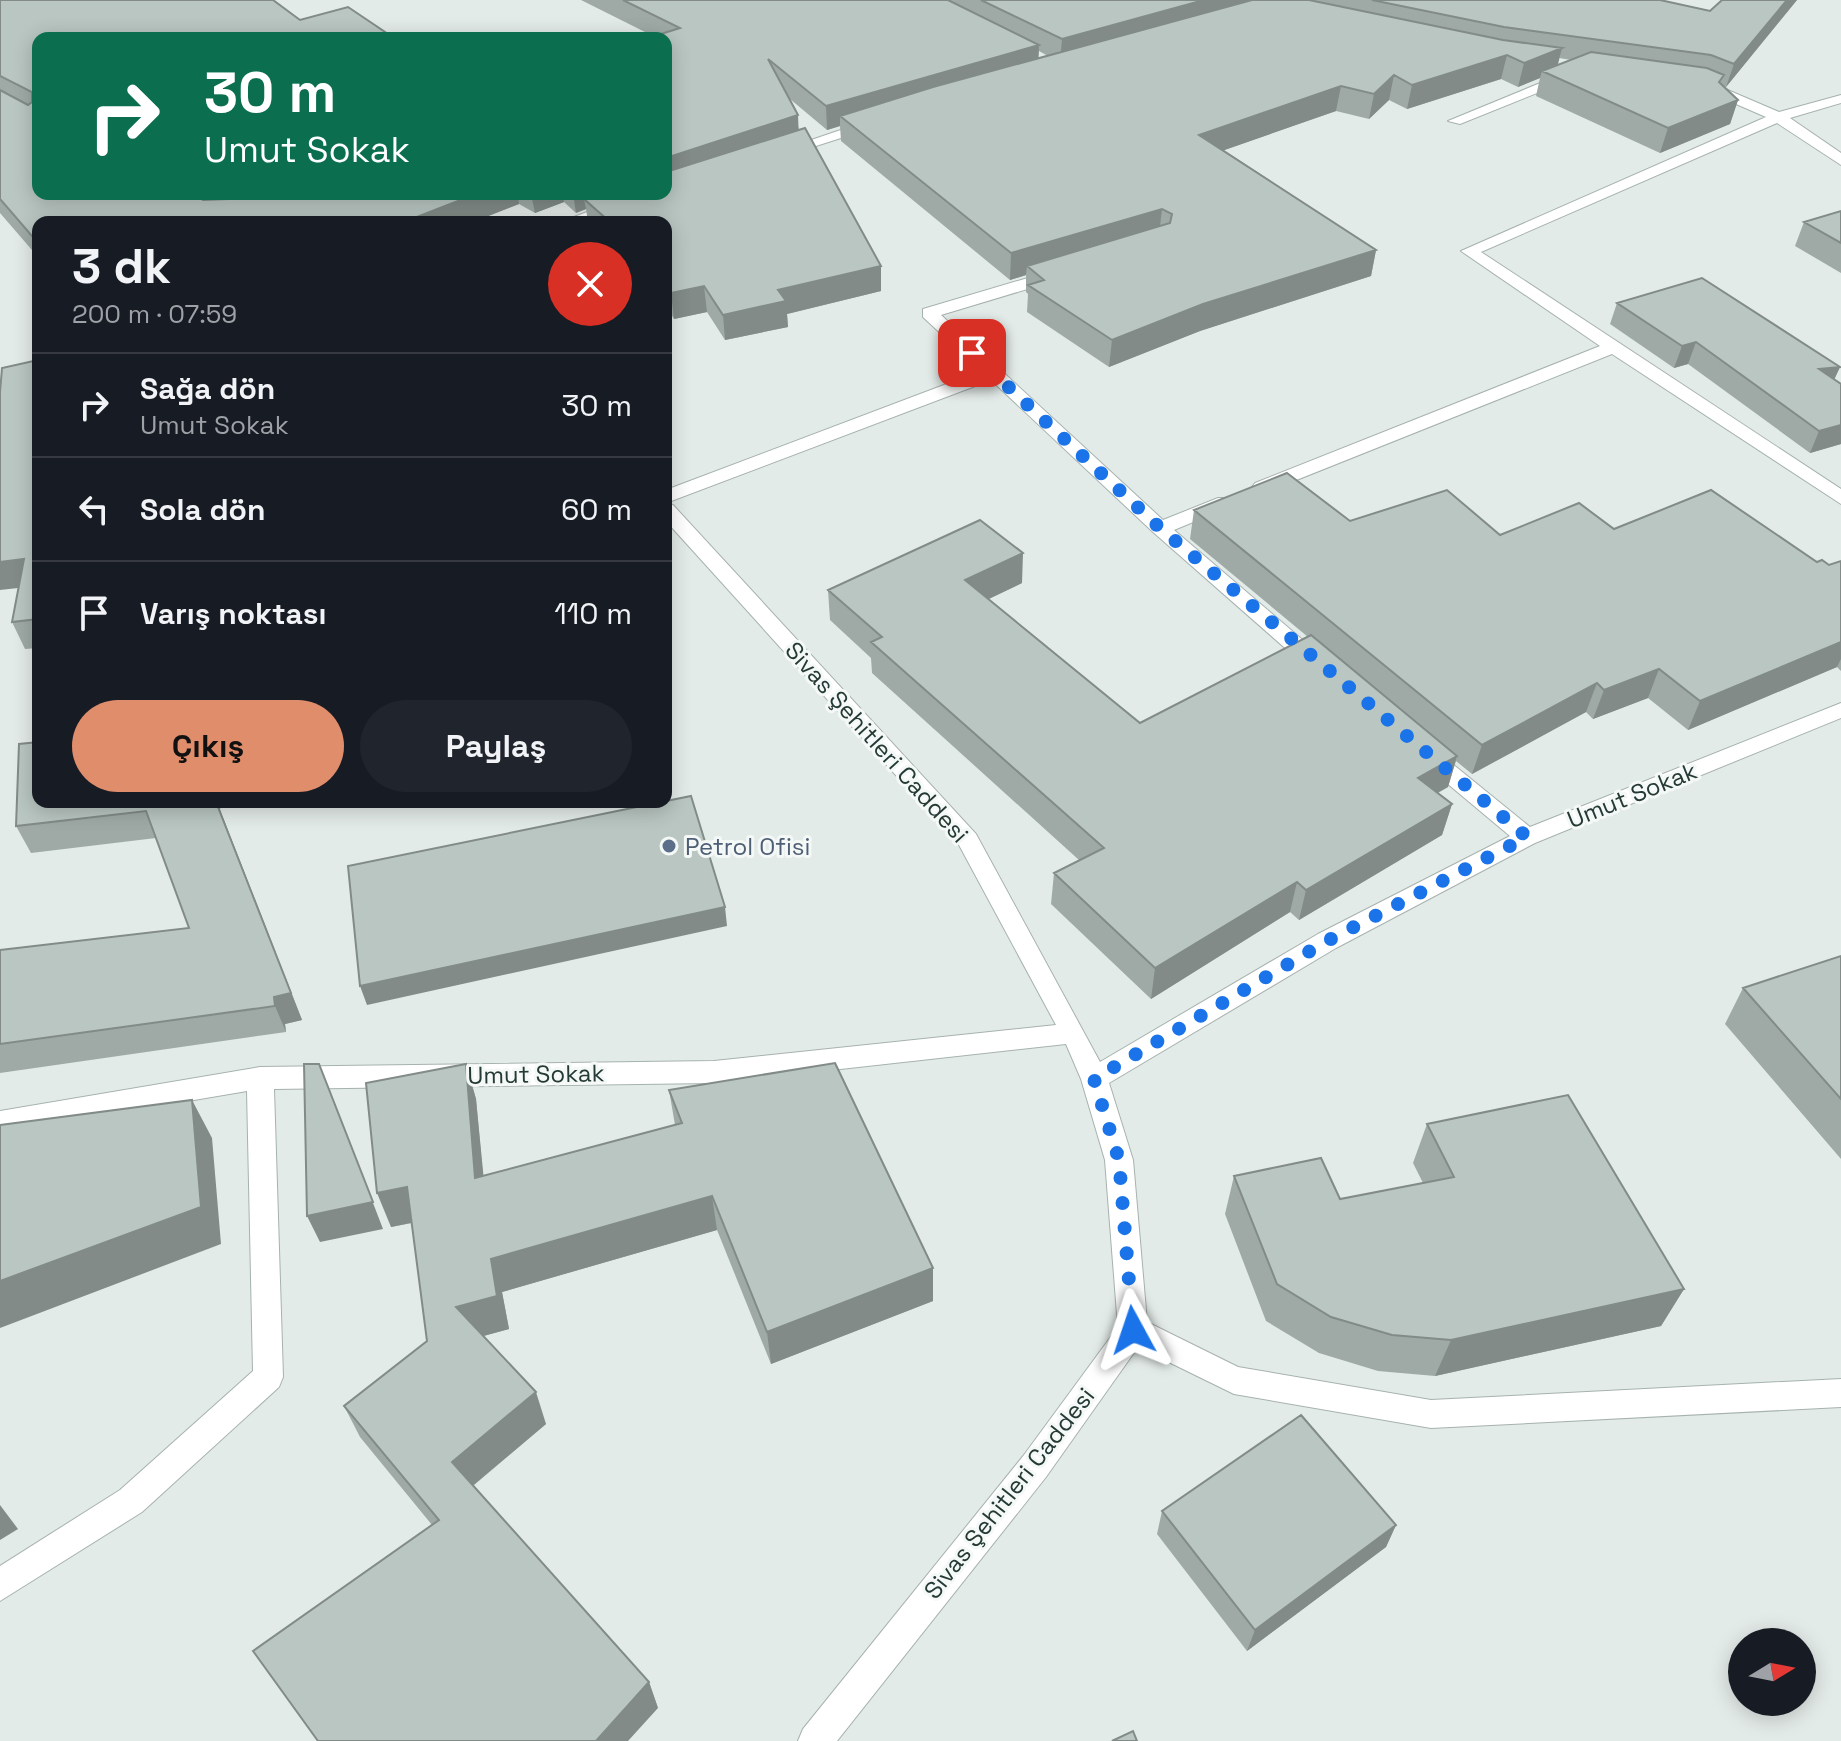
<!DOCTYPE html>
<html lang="tr">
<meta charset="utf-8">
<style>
body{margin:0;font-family:"Space Grotesk",sans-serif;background:#20242c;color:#f1f3f6;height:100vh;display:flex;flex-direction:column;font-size:30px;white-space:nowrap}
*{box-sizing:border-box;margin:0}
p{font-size:26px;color:#9ea1a6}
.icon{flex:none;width:44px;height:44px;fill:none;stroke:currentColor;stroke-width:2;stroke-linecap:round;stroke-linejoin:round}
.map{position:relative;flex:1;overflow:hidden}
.details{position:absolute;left:32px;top:216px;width:640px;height:592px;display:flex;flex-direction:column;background:#171b24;border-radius:16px;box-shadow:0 4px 20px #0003}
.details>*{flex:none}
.banner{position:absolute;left:32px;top:32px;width:640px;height:168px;border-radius:16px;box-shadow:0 4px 20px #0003;background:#0b6e4f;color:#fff;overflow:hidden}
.needle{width:52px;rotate:80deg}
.buttons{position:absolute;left:1728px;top:1628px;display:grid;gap:16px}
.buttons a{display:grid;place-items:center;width:88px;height:88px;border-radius:50%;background:#171b24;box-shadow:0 4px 20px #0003;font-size:40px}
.pin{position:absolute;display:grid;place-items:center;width:68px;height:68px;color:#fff;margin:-34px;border-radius:16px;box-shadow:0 4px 12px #0006}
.me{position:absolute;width:88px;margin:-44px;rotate:355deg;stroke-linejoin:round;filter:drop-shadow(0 0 6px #0008)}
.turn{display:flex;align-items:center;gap:28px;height:168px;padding:0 40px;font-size:36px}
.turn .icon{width:104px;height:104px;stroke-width:2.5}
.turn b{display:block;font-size:56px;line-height:68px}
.round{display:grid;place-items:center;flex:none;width:84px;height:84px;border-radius:42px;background:#20242c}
.overview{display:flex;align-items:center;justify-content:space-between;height:136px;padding:0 40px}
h1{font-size:48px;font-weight:700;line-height:60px}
.cta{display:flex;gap:16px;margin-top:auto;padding:16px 40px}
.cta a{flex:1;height:92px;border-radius:48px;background:#e08d6c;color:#111;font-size:32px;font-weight:700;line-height:92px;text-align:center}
.cta a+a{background:#20242c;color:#f1f3f6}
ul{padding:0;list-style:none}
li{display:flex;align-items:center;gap:24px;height:104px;padding:0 40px;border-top:2px solid #363941}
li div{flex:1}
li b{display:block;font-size:30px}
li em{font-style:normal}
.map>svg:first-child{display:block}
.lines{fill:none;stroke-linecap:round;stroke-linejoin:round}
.minor-casing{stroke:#a6b2af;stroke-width:2}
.minor{fill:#fff;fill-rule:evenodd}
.wall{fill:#9faaa6;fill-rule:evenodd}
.shaded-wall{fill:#828b87}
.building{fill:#b9c6c1;stroke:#828b87;stroke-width:2}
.route{stroke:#1a73e8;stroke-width:14;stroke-dasharray:0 25.2}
.service-dot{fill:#5c6f8a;stroke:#f4f8f6;stroke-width:3}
.labels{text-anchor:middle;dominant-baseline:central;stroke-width:6;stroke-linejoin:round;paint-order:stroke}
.street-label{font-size:24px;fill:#253a35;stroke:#f4f8f6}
.service-label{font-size:24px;fill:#4e5e75;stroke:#f4f8f6;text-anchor:start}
</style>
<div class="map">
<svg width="1841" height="1741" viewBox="0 0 1841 1741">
<rect width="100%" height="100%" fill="#e3ebe8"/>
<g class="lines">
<g class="minor-casing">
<path id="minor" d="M1567,72L1574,76L1572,79L1460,124L1448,121Z
M1706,85H1716L1779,112L1841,95V103L1790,118L1841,153V165L1777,123L1481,252L1841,489V504L1612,354L1269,491H1255L1252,487L1255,483L1600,346L1461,251L1766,117L1706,91Z
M870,120L877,124L875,127L788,155L776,152Z
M634,194H657L584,222H561Z
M1058,269L1066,274L1064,278L941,315L1163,520L1218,498H1232L1235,502L1232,506L1174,530L1326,660L1329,665L1326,670H1310L1153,532L991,380L666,503V490L981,371L923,317V309Z
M666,503L673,505L976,834L1100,1062L1318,934L1510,836L1418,759L1415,754L1418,749H1434L1530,827L1841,703V718L1535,843L1336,948L1109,1083L1133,1160L1147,1322L1238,1367L1431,1400L1841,1379V1407L1431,1428L1234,1394L1138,1347L1046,1477L837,1741H798L803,1729L1024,1455L1118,1327L1105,1160L1081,1079L1066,1044L714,1083L274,1089L283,1377L279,1387L142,1512L0,1601V1566L120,1490L253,1371L247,1091L0,1133V1111L260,1067L714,1061L1056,1025L959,845L666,521Z"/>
</g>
<use href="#minor" class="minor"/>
</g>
<path class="wall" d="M0,0H273L38,194H666L653,36L581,0H1660L1710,11L1722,0H1797L1726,87L1723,86L1738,100L1730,124L1660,153L1536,96L1540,78L1518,87L1501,79L1407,109L1389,100L1369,119L1336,111L1224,150L1376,250L1371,276L1200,331L1109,367L1027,312L1028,294L1026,292V275L1010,280L841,141L840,126L827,130L790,99L799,130L881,266V291L787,314L788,327L725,340L707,312L674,319L666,306V222H588L586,209L576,213L564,202L535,213L519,204L473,222H38V257L0,213ZM1039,51L1048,56L1038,58ZM1559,58L1571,60L1557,65Z
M1841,211V273L1795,246L1804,222Z
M1617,303L1840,367L1834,379L1841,384V444L1810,453L1688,364L1674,368L1610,324Z
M38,360V648L25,649L12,622L18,588Z
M1194,510L1350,521L1500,535L1614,529L1817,562L1829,565L1841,561V671L1837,667L1688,730L1648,698L1593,719L1586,712L1472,774L1456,761L1448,787L1438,793L1452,804L1442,835L1299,920L1290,912L1151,999L1051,904L1054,873L1079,860L872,673L871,658L830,620L828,590L1022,583L988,599L1140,723L1308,637L1190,539Z
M38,802H221L220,810L302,1020L285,1024L286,1032L0,1073V950L189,928L156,838L31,853L16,826Z
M1841,956V1159L1725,1024L1743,988Z
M466,1064L476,1099L483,1176L675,1125L669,1090L933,1301L771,1364L717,1230L502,1292L509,1329L483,1336L546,1424L473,1486L649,1682L658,1708L432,1525L360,1437L344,1406L427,1341L412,1223L391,1227Z
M1427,1124L1684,1289L1661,1326L1435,1376L1378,1371L1319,1353L1266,1321L1225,1214L1234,1176L1340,1199L1423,1183L1413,1163Z
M1162,1511L1396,1525L1386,1547L1247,1651L1157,1534Z"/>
<path class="shaded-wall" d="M1204,0H1258L1060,62L1062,39Z
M1787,0H1797L1726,87L1734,64Z
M1039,45L1038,68L840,116V126L827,130L826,106Z
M1562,48L1556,72L1542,71L1540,78L1518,87L1524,63Z
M1507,55L1501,79L1407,109L1412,85Z
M1394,75L1389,100L1369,119L1374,94Z
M1341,86L1336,111L1196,160L1199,135Z
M1738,100L1730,124L1660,153L1668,128Z
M798,115L799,139L666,183V158Z
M476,194H518L519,204L473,222H404Z
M531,194H563L564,202L535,213Z
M573,194H626L584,199L586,209L576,213Z
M1162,209L1159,235L1027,266L1026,275L1010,280L1011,253Z
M1376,250L1371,276L1200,331L1109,367L1112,340L1203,304Z
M881,266V291L787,314L788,327L725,340L723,315L778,290Z
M704,286L707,312L674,319L671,293Z
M1696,342L1688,364L1674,368L1682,346Z
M1840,367L1830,389L1819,369Z
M1841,425V444L1810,453L1819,431Z
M1023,553L1022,583L964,611L965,580Z
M24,559L36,586L0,590V562Z
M1841,642V659L1837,667L1688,730L1700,701Z
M1659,669L1648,698L1593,719L1604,690Z
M1597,683L1586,712L1472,774L1482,745Z
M1457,756L1448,787L1409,808L1418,778Z
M216,802H221L220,810L302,1020L285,1024L286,1032L275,1006Z
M1452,804L1442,835L1299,920L1306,890Z
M1297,882L1290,912L1151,999L1155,968Z
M725,907L727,926L367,1005L360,986Z
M466,1064L476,1099L487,1212L475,1178Z
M330,1091L383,1229L320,1242L307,1216Z
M192,1100L212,1138L221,1244L0,1328V1281Z
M407,1187L420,1221L391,1227L377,1193Z
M712,1196L717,1230L502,1292L509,1329L469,1340L456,1307L491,1259Z
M933,1268V1301L771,1364L767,1332Z
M1684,1289L1661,1326L1435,1376L1451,1340Z
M536,1392L546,1424L465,1492L452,1462Z
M0,1505L18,1529L0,1540Z
M1396,1525L1386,1547L1247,1651L1255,1630Z
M649,1682L658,1708L628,1741H596Z"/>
<path class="building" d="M0,0H273L300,20L348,7L394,38H38V194H193L203,200L227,199L225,194H476L404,222H38V243L0,199V90L28,105L32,102V92L0,76Z
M623,0H948L1039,45L826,106L768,59L798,115L666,158V38H648L680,28Z
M981,0H1204L1062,39Z
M1252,0H1309L1503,40L1562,48L1524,63L1507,55L1412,85L1394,75L1374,94L1341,86L1199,135L1376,250L1203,304L1112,340L1028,285L1044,280L1027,266L1170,223L1172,214L1162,209L1011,253L840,116L933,87Z
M1372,0H1660L1710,11L1722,0H1787L1734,64L1711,55L1504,27Z
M1591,52L1707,68L1724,75L1719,82L1738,100L1668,128L1542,71Z
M805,128L881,266L778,290L786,301L723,315L704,286L671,293L666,285V222H610L584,199L597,194H666V172Z
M1841,211V243L1804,222Z
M1702,278L1840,367L1819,369L1841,384V425L1819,431L1696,342L1682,346L1617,303Z
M38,360V619L12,622L24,559L0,562V392L2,368Z
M1287,473L1350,521L1447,490L1500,535L1579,503L1614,529L1711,490L1817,562L1822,560L1829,565L1841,561V642L1700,701L1659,669L1604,690L1597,683L1482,745L1194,510Z
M980,520L1023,553L965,580L1140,723L1311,635L1457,756L1418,778L1452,804L1306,890L1297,882L1155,968L1054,873L1104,848L871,642L882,637L828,590Z
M38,742V802H216L291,993L274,997L275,1006L0,1044V950L189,928L146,811L16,826L19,744Z
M691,796L725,907L360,986L348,866Z
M1841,956V1099L1743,988Z
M835,1063L933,1268L767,1332L712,1196L491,1259L497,1296L456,1307L536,1392L452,1462L649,1682L596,1741H318L253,1651L439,1520L344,1406L427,1341L407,1187L377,1193L366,1083L466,1064L475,1178L682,1123L669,1090Z
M304,1064H319L373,1202L307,1216Z
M1568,1095L1684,1289L1451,1340L1392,1335L1331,1317L1277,1284L1234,1176L1321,1158L1340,1199L1454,1177L1427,1124Z
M192,1100L201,1207L0,1281V1125Z
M1301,1415L1396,1525L1255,1630L1162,1511Z
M1133,1731L1137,1741H1112Z"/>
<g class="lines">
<path class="route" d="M972,353L1160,528L1527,837L1327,941L1094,1079L1119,1160L1133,1330"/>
</g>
<circle class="service-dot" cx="669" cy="846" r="8"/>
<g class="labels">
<g class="street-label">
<text transform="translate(877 742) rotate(48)">Sivas Şehitleri Caddesi</text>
<text transform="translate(1632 795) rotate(-22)">Umut Sokak</text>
<text transform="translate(536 1074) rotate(-1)">Umut Sokak</text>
<text transform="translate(1009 1493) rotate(-52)">Sivas Şehitleri Caddesi</text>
</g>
<g class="service-label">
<text x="685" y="846">Petrol Ofisi</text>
</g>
</g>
</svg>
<div class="buttons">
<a><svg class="needle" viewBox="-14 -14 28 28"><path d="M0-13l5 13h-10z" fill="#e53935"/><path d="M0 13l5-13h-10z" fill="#9ea1a6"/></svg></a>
</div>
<div class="pin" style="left:972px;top:353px;background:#d93025"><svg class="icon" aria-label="arrive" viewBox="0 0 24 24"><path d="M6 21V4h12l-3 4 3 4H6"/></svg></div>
<svg class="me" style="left:1133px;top:1330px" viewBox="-20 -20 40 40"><path d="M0-17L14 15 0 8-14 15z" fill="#1a73e8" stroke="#fff" stroke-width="4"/></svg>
<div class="banner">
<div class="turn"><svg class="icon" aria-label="right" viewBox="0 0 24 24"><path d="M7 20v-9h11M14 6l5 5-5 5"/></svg><div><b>30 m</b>Umut Sokak</div></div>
</div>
<section class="details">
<div class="overview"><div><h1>3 dk</h1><p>200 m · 07:59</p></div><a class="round" style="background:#d93025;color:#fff"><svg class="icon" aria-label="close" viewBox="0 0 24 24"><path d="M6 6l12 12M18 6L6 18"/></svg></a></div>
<ul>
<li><svg class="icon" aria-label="right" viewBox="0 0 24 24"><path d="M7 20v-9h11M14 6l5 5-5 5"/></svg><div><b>Sağa dön</b><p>Umut Sokak</p></div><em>30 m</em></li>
<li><svg class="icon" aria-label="left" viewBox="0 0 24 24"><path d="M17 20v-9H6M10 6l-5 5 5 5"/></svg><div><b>Sola dön</b></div><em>60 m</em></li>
<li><svg class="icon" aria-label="arrive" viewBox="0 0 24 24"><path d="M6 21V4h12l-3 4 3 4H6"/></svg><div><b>Varış noktası</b></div><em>110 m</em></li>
</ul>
<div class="cta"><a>Çıkış</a><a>Paylaş</a></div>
</section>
</div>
